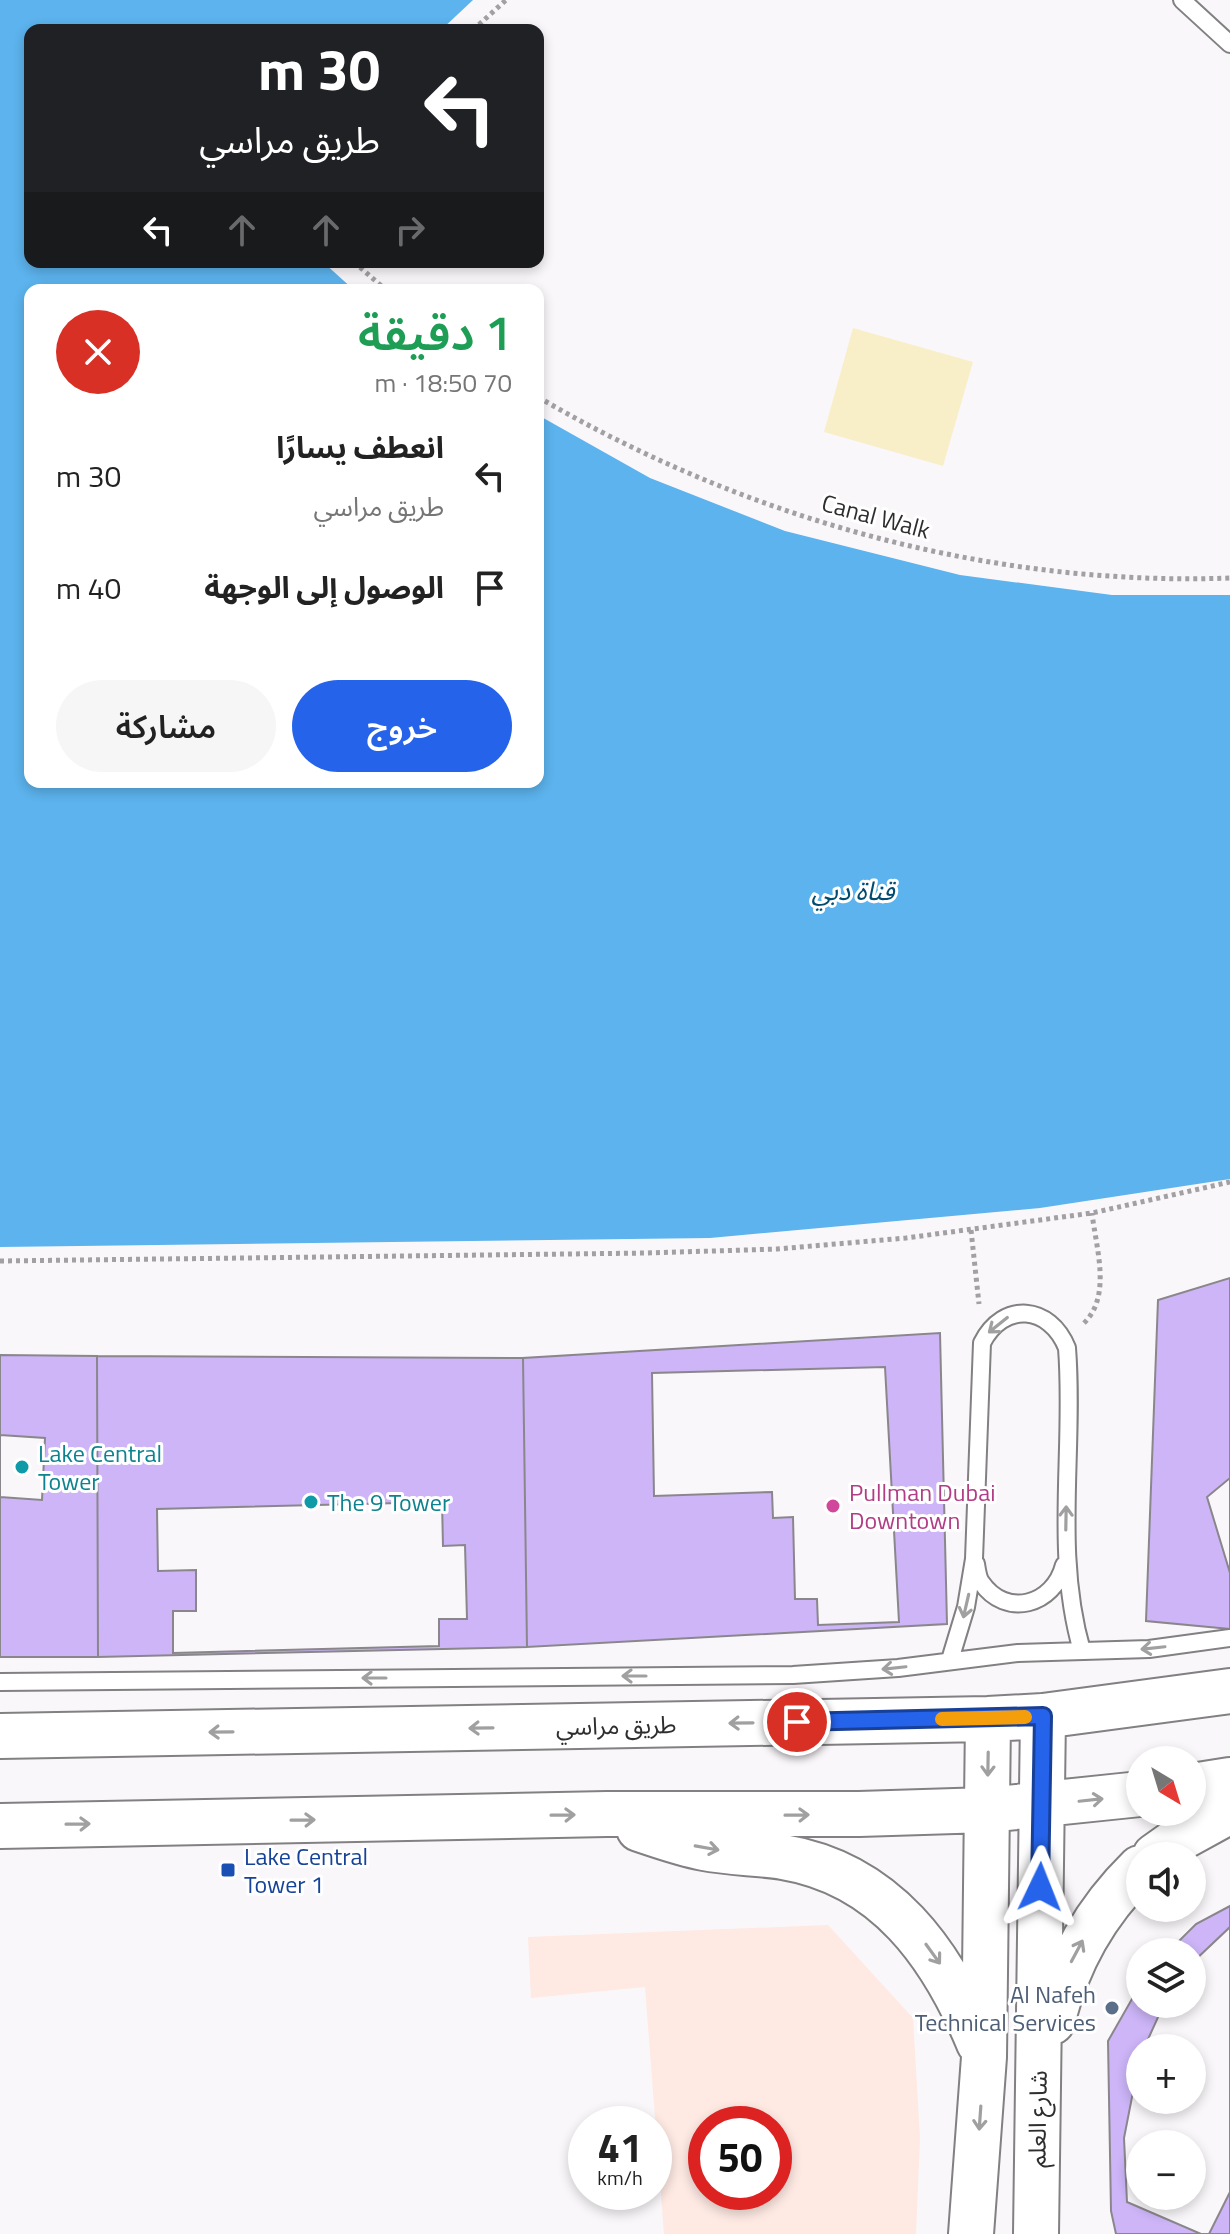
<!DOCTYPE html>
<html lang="ar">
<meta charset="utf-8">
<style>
body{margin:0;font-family:"Titillium Web","Noto Sans Arabic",sans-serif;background:#f6f6f6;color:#222;direction:rtl;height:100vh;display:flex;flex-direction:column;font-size:30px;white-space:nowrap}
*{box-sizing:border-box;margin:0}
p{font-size:26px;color:#767676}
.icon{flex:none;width:44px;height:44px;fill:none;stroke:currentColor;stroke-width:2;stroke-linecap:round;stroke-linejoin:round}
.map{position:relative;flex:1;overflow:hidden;direction:ltr}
.details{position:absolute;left:24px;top:284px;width:520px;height:504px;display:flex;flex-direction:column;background:#fff;border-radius:16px;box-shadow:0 4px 12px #0003;direction:rtl}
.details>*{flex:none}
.top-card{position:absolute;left:24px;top:24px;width:520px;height:244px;border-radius:16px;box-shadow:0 4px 12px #0003;direction:rtl;background:#202124;color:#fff;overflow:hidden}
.needle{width:52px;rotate:142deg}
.buttons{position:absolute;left:1126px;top:1746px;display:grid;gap:16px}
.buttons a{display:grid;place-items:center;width:80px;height:80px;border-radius:50%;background:#fff;box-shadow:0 4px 12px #0003;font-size:40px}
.speed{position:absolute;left:568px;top:2106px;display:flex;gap:16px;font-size:40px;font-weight:700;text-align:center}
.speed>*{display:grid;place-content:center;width:104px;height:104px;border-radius:50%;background:#fff;box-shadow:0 4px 12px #0003;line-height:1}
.speed small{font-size:20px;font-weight:400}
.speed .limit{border:12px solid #d22;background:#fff;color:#111}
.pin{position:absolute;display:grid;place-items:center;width:68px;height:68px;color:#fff;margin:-34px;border:4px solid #fff;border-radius:50%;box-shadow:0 2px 8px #0007}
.me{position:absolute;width:88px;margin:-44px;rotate:2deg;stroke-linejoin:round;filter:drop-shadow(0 0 6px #0008)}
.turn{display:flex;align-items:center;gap:28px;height:168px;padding:0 32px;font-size:36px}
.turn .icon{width:104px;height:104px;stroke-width:2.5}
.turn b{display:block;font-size:56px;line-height:68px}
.lanes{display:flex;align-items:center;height:76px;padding:0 32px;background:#0003;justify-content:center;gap:40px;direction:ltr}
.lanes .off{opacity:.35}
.round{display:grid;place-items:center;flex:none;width:84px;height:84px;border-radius:42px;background:#f6f6f6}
.overview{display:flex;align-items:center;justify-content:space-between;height:136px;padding:0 32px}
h1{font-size:48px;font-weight:600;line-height:60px;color:#1e9e55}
.primary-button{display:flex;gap:16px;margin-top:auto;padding:16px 32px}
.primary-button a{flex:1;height:92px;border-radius:48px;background:#2563eb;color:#fff;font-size:32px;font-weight:600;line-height:92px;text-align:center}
.primary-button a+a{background:#f6f6f6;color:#222}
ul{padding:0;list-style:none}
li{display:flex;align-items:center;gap:24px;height:112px;padding:0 32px}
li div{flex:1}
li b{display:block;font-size:30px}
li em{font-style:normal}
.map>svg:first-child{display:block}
.commercial{fill:#fee9e3;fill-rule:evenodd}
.sand{fill:#f8efc9}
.water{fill:#5cb3ed}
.building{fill:#cdb5f8;stroke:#89878b;stroke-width:2;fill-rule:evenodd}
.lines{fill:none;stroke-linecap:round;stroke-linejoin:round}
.service-casing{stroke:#828082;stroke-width:20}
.secondary-casing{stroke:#828082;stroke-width:48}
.path{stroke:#a2a0a2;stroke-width:5;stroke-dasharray:4 4;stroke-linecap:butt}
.service{stroke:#fff;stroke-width:16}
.secondary{stroke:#fff;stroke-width:44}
.oneway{stroke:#a1a0a1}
.route-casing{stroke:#184099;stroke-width:20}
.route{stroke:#2563eb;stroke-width:14}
.slow{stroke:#f59e0b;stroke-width:14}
.culture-dot{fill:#0f9aa8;stroke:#fff;stroke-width:3}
.hotel-dot{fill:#d1479c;stroke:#fff;stroke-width:3}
.transit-dot{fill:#1a4fb4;stroke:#fff;stroke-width:3}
.service-dot{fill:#5c6f8a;stroke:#fff;stroke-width:3}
.labels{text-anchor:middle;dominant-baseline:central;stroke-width:6;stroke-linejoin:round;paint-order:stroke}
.street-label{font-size:24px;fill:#2e2d2f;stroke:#fff}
.culture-label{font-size:24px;fill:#0d838f;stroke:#fff;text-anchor:start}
.hotel-label{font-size:24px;fill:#b23c85;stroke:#fff;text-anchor:start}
.transit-label{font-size:24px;fill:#164399;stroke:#fff;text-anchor:start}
.service-label{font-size:24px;fill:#4e5e75;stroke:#fff;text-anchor:end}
.water-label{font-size:26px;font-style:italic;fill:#014b70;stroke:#fff}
</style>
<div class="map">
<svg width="1230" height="2234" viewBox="0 0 1230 2234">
<rect width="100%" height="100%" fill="#faf7fa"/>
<path class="commercial" d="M828,1925L913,2018L920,2138L916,2234H664L645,1987L531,1998L528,1937ZM774,2124V2192H706V2124Z"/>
<path class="sand" d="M853,328L973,362L943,466L824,432Z"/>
<path class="water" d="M0,0H473L441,30H30V262H323L354,290H30V782H538V415L650,478L785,531L960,575L1112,595H1230V1179L1040,1208L710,1238L0,1247Z"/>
<path class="building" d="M1230,1278V1629L1146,1621L1158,1300Z
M940,1333L947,1624L527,1647L523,1358Z
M0,1355L97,1356L98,1657H0Z
M97,1356L523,1358L527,1647L98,1657Z
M885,1367L899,1622L818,1625L817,1599H795L793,1517L773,1518L772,1492L654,1496L652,1373Z
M0,1435L45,1438L42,1500L0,1497Z
M1230,1478V1573L1207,1497Z
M442,1502L443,1546L465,1545L467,1619H439V1646L173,1653V1611H196V1570L158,1571L157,1509Z
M1230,1906V2234H1116L1111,2211L1108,2041L1140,1985V2004H1192V1952H1168L1196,1924ZM1140,2048H1192V2100H1140ZM1140,2144H1192V2196H1140Z
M1230,1927V2192L1209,2234H1201L1127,2202L1124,2138L1140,2056V2100H1192V2048H1144L1164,2004H1192V1963ZM1140,2144H1192V2196H1140Z"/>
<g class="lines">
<g class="service-casing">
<path id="service" d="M1182,0L1230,44
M976,1564C977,1570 978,1578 981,1582C1006,1619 1054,1605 1064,1565
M950,1660L966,1607L974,1559L982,1343C1003,1301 1050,1305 1067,1348C1075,1449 1053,1551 1082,1651
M0,1682L793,1675L898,1668L1018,1653L1149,1649L1230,1638"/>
</g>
<g class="secondary-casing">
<path id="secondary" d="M0,1736L988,1719L1043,1716L1230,1691
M1192,1786L1230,1780
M0,1826L607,1814H859L987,1810L1140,1794
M639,1829C660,1836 682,1844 704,1848C730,1853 757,1853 783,1857C886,1874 942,1954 979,2043
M1155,1856L1179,1839L1230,1811
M1052,2022C1068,1961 1095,1912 1140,1868
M971,2234L984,2057L988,1719
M1036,2234L1043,1716"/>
</g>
<path class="path" d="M473,30L506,0
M354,262L386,290
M538,397C744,518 990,587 1230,578
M971,1230L979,1304
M0,1261L647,1253L777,1249L906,1238L1092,1213L1230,1182
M1084,1323C1112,1296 1096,1248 1092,1213"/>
<use href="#service" class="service"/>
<use href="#secondary" class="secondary"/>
</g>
<defs><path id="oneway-shaft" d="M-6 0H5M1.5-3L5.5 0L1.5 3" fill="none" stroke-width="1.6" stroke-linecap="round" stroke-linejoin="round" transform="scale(2)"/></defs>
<g class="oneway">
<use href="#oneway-shaft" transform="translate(998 1325) rotate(141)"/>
<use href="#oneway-shaft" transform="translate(1066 1518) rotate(-89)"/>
<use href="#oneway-shaft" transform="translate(966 1606) rotate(103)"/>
<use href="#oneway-shaft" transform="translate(1153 1648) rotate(174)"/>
<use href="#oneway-shaft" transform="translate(894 1668) rotate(174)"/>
<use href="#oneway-shaft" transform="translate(634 1676) rotate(180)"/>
<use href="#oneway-shaft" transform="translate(374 1678) rotate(180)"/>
<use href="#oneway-shaft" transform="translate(741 1723) rotate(179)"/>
<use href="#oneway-shaft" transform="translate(481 1728) rotate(179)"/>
<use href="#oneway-shaft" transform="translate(221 1732) rotate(179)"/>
<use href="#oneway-shaft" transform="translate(988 1764) rotate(91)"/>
<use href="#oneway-shaft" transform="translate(1091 1800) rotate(-6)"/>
<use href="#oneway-shaft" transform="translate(563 1815) rotate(-1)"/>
<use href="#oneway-shaft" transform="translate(797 1815) rotate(-1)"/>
<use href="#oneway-shaft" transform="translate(303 1820) rotate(-1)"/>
<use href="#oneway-shaft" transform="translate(78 1824) rotate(-1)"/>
<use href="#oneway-shaft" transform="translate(707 1848) rotate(10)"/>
<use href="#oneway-shaft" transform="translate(1077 1951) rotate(-62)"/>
<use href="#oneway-shaft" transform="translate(933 1954) rotate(54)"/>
<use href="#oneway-shaft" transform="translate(980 2118) rotate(94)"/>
</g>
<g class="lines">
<g class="route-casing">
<path id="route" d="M797,1722L1043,1716L1040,1887"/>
</g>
<use href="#route" class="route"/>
<path class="slow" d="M942,1719L1025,1717"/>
</g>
<g class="culture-dot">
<circle cx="22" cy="1467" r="8"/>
<circle cx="311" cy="1502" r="8"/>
</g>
<circle class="hotel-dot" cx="833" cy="1506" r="8"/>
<rect class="transit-dot" x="220" y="1862" width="16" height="16" rx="4"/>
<circle class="service-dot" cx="1112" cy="2008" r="8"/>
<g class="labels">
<g class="street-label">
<text transform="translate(876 516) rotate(15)">Canal Walk</text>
<text transform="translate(616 1725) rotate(-1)">طريق مراسي</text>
<text transform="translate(1037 2119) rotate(-89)">شارع العلم</text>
</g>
<g class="culture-label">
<text x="38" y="1453">Lake Central<tspan x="38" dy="28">Tower</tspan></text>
<text x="327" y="1502">The 9 Tower</text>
</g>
<g class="hotel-label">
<text x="849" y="1492">Pullman Dubai<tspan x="849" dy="28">Downtown</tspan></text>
</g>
<g class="transit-label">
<text x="244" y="1856">Lake Central<tspan x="244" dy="28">Tower 1</tspan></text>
</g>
<g class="service-label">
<text x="1096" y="1994">Al Nafeh<tspan x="1096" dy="28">Technical Services</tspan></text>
</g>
<g class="water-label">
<text x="853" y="890">قناة دبي</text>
</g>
</g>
</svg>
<div class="buttons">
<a><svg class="needle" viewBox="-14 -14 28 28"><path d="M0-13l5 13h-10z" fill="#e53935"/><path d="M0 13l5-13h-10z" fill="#767676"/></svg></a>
<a><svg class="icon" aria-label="sound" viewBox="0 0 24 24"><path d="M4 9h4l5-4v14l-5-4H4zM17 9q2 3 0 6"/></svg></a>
<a><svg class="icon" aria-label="layers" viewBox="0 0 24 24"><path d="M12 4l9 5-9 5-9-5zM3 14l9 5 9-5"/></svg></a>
<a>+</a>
<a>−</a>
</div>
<div class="speed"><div>41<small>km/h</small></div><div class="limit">50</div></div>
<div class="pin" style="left:797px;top:1722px;background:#d93025"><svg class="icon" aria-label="arrive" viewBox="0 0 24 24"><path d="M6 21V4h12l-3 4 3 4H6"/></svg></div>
<svg class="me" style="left:1040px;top:1887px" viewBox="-20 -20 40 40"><path d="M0-17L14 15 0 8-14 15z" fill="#2563eb" stroke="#fff" stroke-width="4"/></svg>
<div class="top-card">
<div class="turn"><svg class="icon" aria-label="left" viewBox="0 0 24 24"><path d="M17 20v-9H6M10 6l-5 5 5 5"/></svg><div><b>30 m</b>طريق مراسي</div></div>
<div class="lanes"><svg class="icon" aria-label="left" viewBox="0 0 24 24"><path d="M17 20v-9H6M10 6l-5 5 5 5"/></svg><svg class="icon off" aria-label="ahead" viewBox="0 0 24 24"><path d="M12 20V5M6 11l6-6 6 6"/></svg><svg class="icon off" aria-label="ahead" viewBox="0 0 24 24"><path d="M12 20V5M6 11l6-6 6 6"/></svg><svg class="icon off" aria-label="right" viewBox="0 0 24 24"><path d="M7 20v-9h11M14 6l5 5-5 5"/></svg></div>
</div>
<section class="details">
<div class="overview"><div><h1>1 دقيقة</h1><p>70 m · 18:50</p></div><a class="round" style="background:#d93025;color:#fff"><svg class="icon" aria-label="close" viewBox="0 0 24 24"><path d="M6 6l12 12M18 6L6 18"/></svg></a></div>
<ul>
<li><svg class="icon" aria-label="left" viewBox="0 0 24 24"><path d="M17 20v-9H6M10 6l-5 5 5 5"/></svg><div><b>انعطف يسارًا</b><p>طريق مراسي</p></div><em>30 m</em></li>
<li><svg class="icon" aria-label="arrive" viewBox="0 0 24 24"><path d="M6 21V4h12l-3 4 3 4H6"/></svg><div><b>الوصول إلى الوجهة</b></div><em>40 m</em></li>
</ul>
<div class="primary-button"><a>خروج</a><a>مشاركة</a></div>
</section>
</div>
